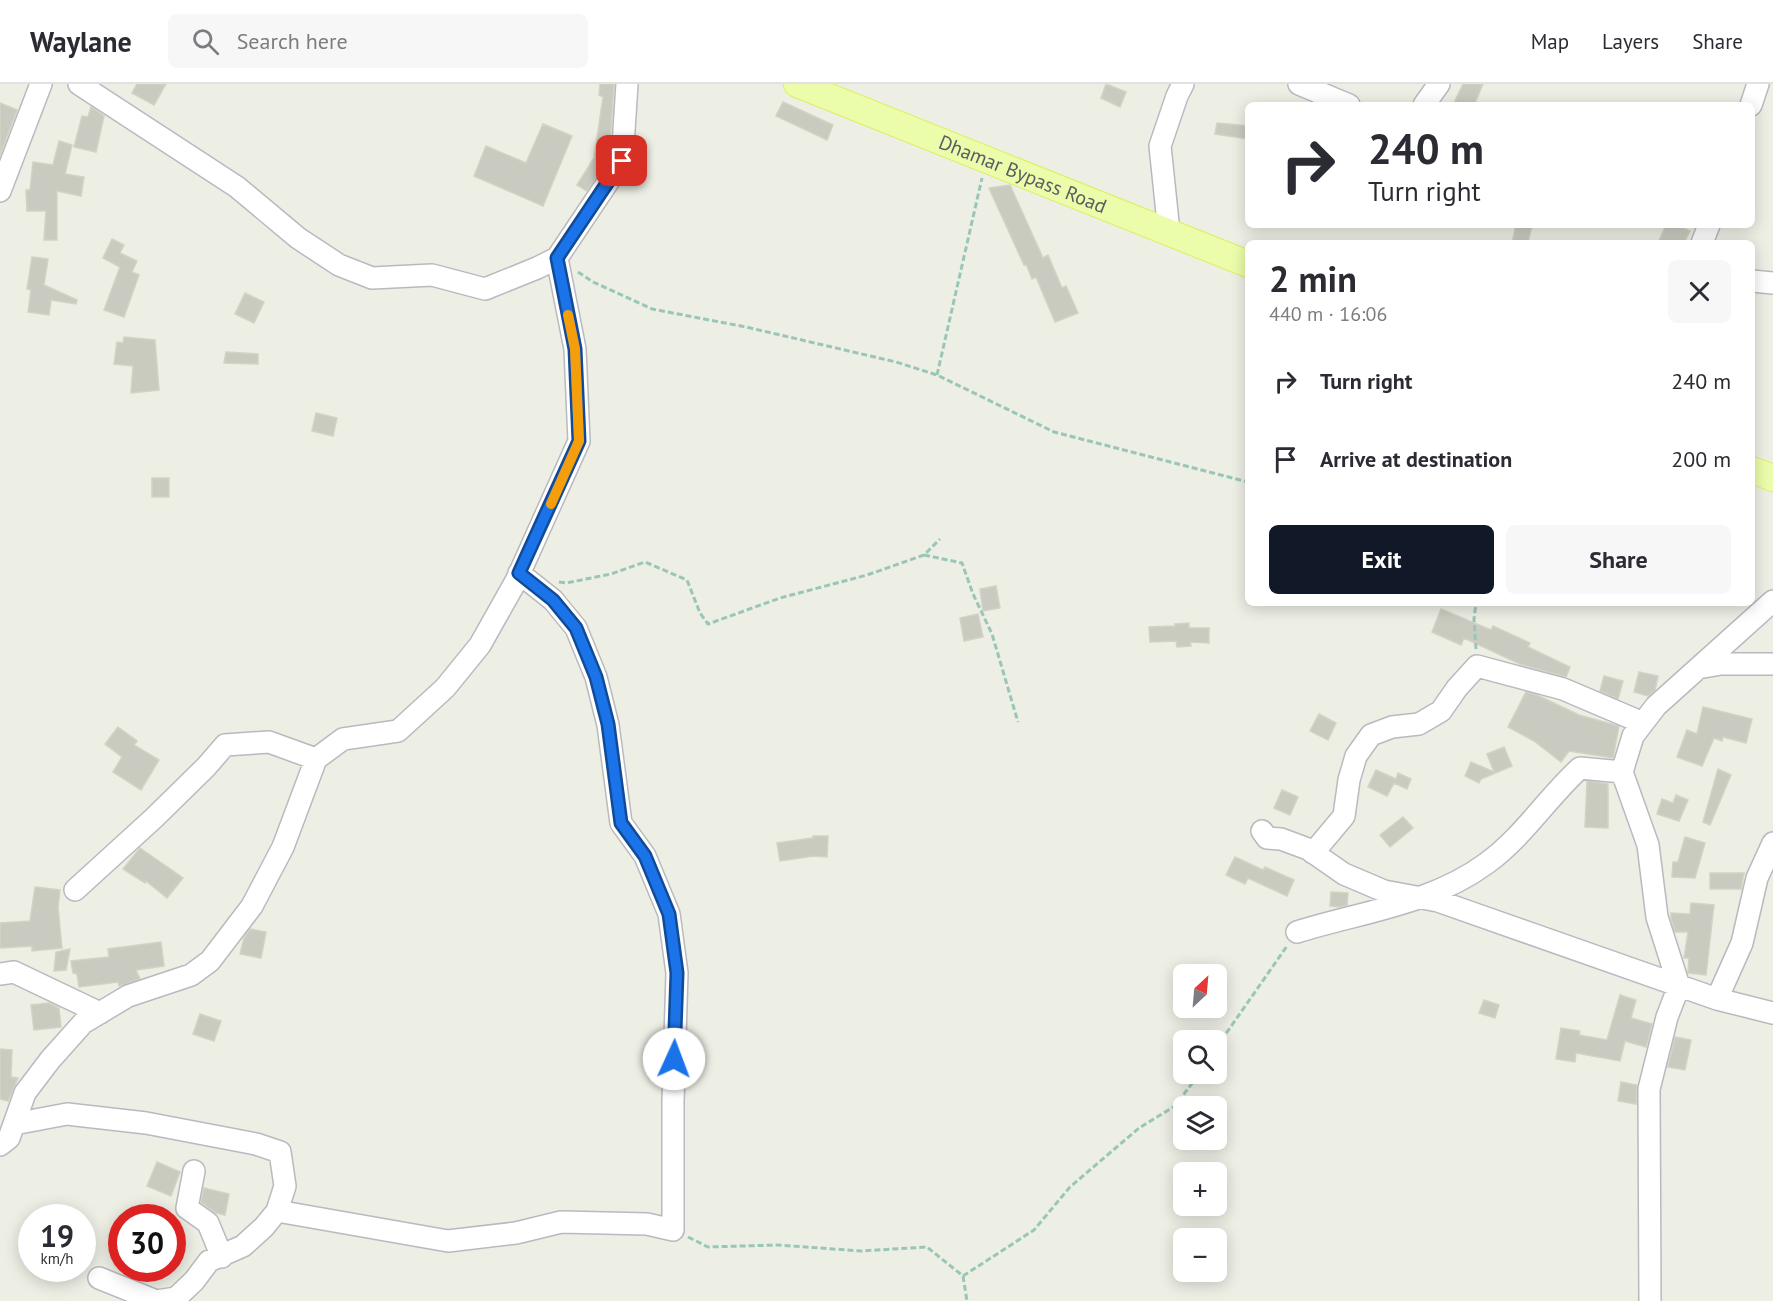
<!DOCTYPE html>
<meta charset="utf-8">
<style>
body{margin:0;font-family:"PT Sans",sans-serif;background:#f7f7f7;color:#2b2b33;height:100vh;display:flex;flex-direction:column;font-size:22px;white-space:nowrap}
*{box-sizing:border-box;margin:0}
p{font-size:20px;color:#7c7c81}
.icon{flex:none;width:33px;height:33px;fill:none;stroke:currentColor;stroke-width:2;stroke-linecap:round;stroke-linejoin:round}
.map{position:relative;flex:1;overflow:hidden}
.sheet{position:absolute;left:1245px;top:156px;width:510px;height:366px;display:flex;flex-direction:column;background:#fff;border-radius:9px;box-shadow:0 3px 15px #0003}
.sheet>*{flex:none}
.banner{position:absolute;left:1245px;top:18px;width:510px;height:126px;border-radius:9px;box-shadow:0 3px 15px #0003;background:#fff;color:#2b2b33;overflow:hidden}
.needle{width:39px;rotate:26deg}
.controls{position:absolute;left:1173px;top:880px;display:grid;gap:12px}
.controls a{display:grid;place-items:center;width:54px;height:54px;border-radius:9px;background:#fff;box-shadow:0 3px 15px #0003;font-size:30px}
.speed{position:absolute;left:18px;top:1120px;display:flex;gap:12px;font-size:30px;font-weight:700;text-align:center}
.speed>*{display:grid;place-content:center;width:78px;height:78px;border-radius:50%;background:#fff;box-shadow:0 3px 15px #0003;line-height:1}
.speed small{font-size:15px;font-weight:400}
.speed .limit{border:9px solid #d22;background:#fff;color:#111}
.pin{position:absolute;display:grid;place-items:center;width:51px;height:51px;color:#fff;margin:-26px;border-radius:12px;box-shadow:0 3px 9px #0006}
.me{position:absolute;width:66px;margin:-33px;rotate:2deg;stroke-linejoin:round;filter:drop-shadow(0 0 4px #0008)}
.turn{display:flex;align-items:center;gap:21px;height:126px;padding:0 24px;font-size:27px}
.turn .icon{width:78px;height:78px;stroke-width:2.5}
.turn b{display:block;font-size:42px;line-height:51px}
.round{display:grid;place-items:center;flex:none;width:63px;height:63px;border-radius:9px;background:#f7f7f7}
.headline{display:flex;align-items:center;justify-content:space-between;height:102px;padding:0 24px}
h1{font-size:36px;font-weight:700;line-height:45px}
.button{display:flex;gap:12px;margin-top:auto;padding:12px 24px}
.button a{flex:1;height:69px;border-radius:9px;background:#111827;color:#fff;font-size:24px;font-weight:700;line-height:69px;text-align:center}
.button a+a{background:#f7f7f7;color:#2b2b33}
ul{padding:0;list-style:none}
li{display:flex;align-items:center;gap:18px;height:78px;padding:0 24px}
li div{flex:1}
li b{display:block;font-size:22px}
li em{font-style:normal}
header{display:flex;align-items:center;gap:36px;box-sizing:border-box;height:84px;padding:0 30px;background:#fff;border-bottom:2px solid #e1e1e2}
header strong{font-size:28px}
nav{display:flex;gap:33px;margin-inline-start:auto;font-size:21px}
.search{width:420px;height:54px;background:#f7f7f7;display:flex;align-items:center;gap:15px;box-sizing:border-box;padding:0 21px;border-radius:9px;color:#7c7c81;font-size:22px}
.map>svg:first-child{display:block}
.building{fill:#c9cac0;stroke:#d2d3c2;stroke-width:1.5}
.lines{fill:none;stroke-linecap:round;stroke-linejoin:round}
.minor-casing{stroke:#b9b9c0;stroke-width:24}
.major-casing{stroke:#e0ee5d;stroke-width:28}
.path{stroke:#9ac6b7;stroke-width:3;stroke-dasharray:6 3;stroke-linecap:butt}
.minor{stroke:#fff;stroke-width:21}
.major{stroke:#ebfdaa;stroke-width:26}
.route-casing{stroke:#114b97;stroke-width:15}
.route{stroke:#1a73e8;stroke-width:10}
.slow{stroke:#f59e0b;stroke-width:10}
.labels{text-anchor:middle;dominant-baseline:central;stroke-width:4.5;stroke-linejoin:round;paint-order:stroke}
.street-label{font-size:20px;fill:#5c5d64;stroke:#fff}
</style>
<header>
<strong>Waylane</strong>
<div class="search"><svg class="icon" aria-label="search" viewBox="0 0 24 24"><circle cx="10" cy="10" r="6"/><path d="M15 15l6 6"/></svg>Search here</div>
<nav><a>Map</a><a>Layers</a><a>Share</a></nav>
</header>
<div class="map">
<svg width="1773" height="1217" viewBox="0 0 1773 1217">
<rect width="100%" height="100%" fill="#edeee4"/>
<path class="building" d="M137,0H166L154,21L132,9Z
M600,0H614L611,45L606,78L587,107L577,101L594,74L603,13L599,11Z
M1106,0L1126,8L1120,23L1101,14Z
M1463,0H1483L1474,21H1453Z
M783,18L833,41L827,56L776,32Z
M0,19L17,26L0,71Z
M91,23L104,32L96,68L74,63L82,32L88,33Z
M1217,39L1248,42V55L1215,50Z
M543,40L572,52L543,122L474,92L486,62L526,79Z
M59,57L72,61L65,90L84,93L81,112L57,107V156H44L46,127H27L26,106H30L33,78L53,81Z
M1010,101L1043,174L1048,171L1062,204L1066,202L1078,229L1055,238L1036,193L1032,195L1026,180L1024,181L989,104Z
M1516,141H1532L1528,159H1512Z
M1666,141H1677L1690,147L1684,159H1658Z
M112,155L124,161L120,169L137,177L132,188L139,191L124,233L104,226L120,183L103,174Z
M32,173L48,175L44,201L77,216L76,220L51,216L49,231L28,228L31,206L27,205Z
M245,209L264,218L254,239L235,230Z
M124,253L155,256L159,306L131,309L133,282L114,280L117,258L123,259Z
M226,268L258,270V280L224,279Z
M316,329L337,334L333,352L312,347Z
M152,394H169V413H152Z
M996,502L1000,524L983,527L980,505Z
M1441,525L1491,546L1493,542L1530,559L1528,563L1570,583L1566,593L1520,580L1464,554L1461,561L1432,548Z
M978,530L983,553L964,557L960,534Z
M1189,539V544H1209V559L1190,558L1191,562L1177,563L1176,557L1150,558L1149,543L1175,542V540Z
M1639,588L1658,592L1655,606L1648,612L1634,608Z
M1604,592L1623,597L1618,615L1600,607Z
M1526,608L1537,611L1579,631L1619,642L1613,674L1569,667L1561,678L1534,657L1508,643Z
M1703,623L1752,635L1746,659L1723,653L1722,657L1714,654L1702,682L1677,673L1687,646L1697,650Z
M1319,630L1336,639L1328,656L1310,647Z
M118,643L137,657L134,661L159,676L141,706L113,688L122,673L105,660Z
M1504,663L1512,682L1481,695L1479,699L1465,692L1471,678L1494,688L1487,670Z
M1718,685L1731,691L1710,741L1703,738Z
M1376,686L1396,695L1398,689L1411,695L1407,705L1394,699L1387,712L1368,703Z
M1587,697L1608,700V744L1585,743Z
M1282,706L1298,713L1290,731L1274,724Z
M1676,711L1688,716L1679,737L1657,730L1662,715L1673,719Z
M1403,733L1413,744L1390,763L1380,751Z
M813,752H828L827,773L814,772L780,777L777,759L813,754Z
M1685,753L1705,759L1695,794L1672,793L1673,778H1678Z
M140,764L183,794L167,814L146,797L145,799L123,785Z
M1235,773L1263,786L1265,783L1294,796L1287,812L1248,794L1245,800L1226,791Z
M1710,789H1744L1741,805H1710Z
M35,803L60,806L58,823L62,864L32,867V862L0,864V839L30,837Z
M1331,808L1348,809L1347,821L1340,823L1330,822Z
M1691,819L1714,821L1706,891L1688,889L1689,874H1684L1688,848H1675L1671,834V829L1690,830Z
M250,845L266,848L261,874L240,870L244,854Z
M161,858L164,882L136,886L140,895L119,902L118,898L79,903L77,890L73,889L71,877L109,873L108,865Z
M70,865L66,886L54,887L56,868Z
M1620,911L1636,916L1631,934L1652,940L1646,963L1625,957L1620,977L1576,969L1575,978L1556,975L1561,944L1580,947L1579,951L1607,956Z
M1484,916L1499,921L1495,934L1479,929Z
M49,919L59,924L61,943L34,946L31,921Z
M200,930L221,937L214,957L193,950Z
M1675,953L1691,956L1685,986L1668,983Z
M0,965L12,966L11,993L18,994L8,1017L0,1015Z
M1621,998L1637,1001L1636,1020L1618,1017Z
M157,1078L180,1088L171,1112L147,1102Z
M204,1104L229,1110L225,1131L216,1129L201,1118Z"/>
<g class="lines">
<g class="minor-casing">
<path id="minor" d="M79,0L237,103L298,154L339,181L372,194L432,191L485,205L537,184L557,174
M1299,0L1349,21
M1424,21L1439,0
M1751,21L1758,0
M0,107L41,0
M1169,148L1160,62L1177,12L1183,0
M1702,159L1709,141
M1752,197L1773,199
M1698,584L1721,580H1773
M1262,747L1267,754L1281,755L1308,765L1344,790L1384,807L1438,817L1717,915L1773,929
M1313,769L1344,732L1349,696L1356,672L1371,651L1392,643L1419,640L1441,627L1457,604L1477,582L1563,605L1643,639
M75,806L154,734L206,683L225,661L269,658L316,675
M1297,848C1361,828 1432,820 1487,779C1523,753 1547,714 1580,684L1622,688
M0,890L14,888L100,929
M1717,915L1742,859L1757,794L1773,759
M14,1040L67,1030L146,1039L256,1060L280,1068L285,1102L277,1127L448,1157L516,1149L561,1138L647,1140L673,1146V1018L677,889L669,830L645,772L621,739L608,641L596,593L576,544L553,516L519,489
M0,1061L9,1054L25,1009L50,976L83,939L128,912L191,891L210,877L252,822L283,763L316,675L343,655L398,647L445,604L480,561L516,497L579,357L575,265L557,174L622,77L627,0
M194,1087L187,1124L208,1139L222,1173
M99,1194L156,1217L176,1214L194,1197L209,1177L243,1162L264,1143L277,1127
M1650,1217L1649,1005L1667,933L1679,902L1657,833L1648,761L1622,688L1633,652L1656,622L1773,517"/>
</g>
<g class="major-casing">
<g id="major">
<path id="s1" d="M797,0L1248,180"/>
<path d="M1752,386L1773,394"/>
</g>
</g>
<path class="path" d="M578,188L593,198L652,225L746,243L896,278L937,291L1054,348L1248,398
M937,291L982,94
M924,471L962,479L973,510L992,550L1018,638
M559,498L566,499L611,490L645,478L687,496L700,529L708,540L780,514L867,491L924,471L940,455
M1476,565L1474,535L1476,519
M1216,964L1287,862
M688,1153L708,1163L778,1161L861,1167L927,1163L963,1192L967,1217
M963,1192L1034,1146L1070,1103L1139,1044L1175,1022L1199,990"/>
<use href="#minor" class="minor"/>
<use href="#major" class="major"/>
</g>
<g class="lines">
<g class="route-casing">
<path id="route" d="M622,77L557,174L575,265L579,357L519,489L553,516L576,544L596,593L608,640L621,739L645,772L669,830L677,889L674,975"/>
</g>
<use href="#route" class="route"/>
<path class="slow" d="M551,420L579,357L575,265L568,231"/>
</g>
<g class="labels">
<g class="street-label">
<text stroke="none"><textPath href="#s1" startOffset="243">Dhamar Bypass Road</textPath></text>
</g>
</g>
</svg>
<div class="controls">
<a><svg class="needle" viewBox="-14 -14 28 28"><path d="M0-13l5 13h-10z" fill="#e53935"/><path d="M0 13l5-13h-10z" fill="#7c7c81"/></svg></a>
<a><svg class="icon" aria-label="search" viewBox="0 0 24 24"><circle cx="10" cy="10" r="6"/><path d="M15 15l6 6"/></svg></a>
<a><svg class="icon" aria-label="layers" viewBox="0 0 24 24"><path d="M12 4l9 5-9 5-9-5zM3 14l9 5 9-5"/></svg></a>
<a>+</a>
<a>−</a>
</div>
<div class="speed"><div>19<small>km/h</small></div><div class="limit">30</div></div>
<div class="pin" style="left:622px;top:77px;background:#d93025"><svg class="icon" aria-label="arrive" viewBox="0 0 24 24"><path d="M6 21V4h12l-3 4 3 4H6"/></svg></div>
<svg class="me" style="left:674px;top:975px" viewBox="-20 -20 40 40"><circle r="19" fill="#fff"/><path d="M0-13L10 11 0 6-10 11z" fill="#1a73e8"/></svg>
<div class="banner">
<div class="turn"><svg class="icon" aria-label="right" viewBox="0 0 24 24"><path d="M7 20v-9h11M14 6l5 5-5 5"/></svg><div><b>240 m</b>Turn right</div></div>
</div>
<section class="sheet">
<div class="headline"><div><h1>2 min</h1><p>440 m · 16:06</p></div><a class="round"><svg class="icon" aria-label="close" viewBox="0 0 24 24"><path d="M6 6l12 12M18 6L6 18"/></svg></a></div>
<ul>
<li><svg class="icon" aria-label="right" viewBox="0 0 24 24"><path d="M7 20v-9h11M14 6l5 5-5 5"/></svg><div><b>Turn right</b></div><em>240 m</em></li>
<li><svg class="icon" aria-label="arrive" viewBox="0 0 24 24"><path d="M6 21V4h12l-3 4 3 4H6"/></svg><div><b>Arrive at destination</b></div><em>200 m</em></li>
</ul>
<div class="button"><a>Exit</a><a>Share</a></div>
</section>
</div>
